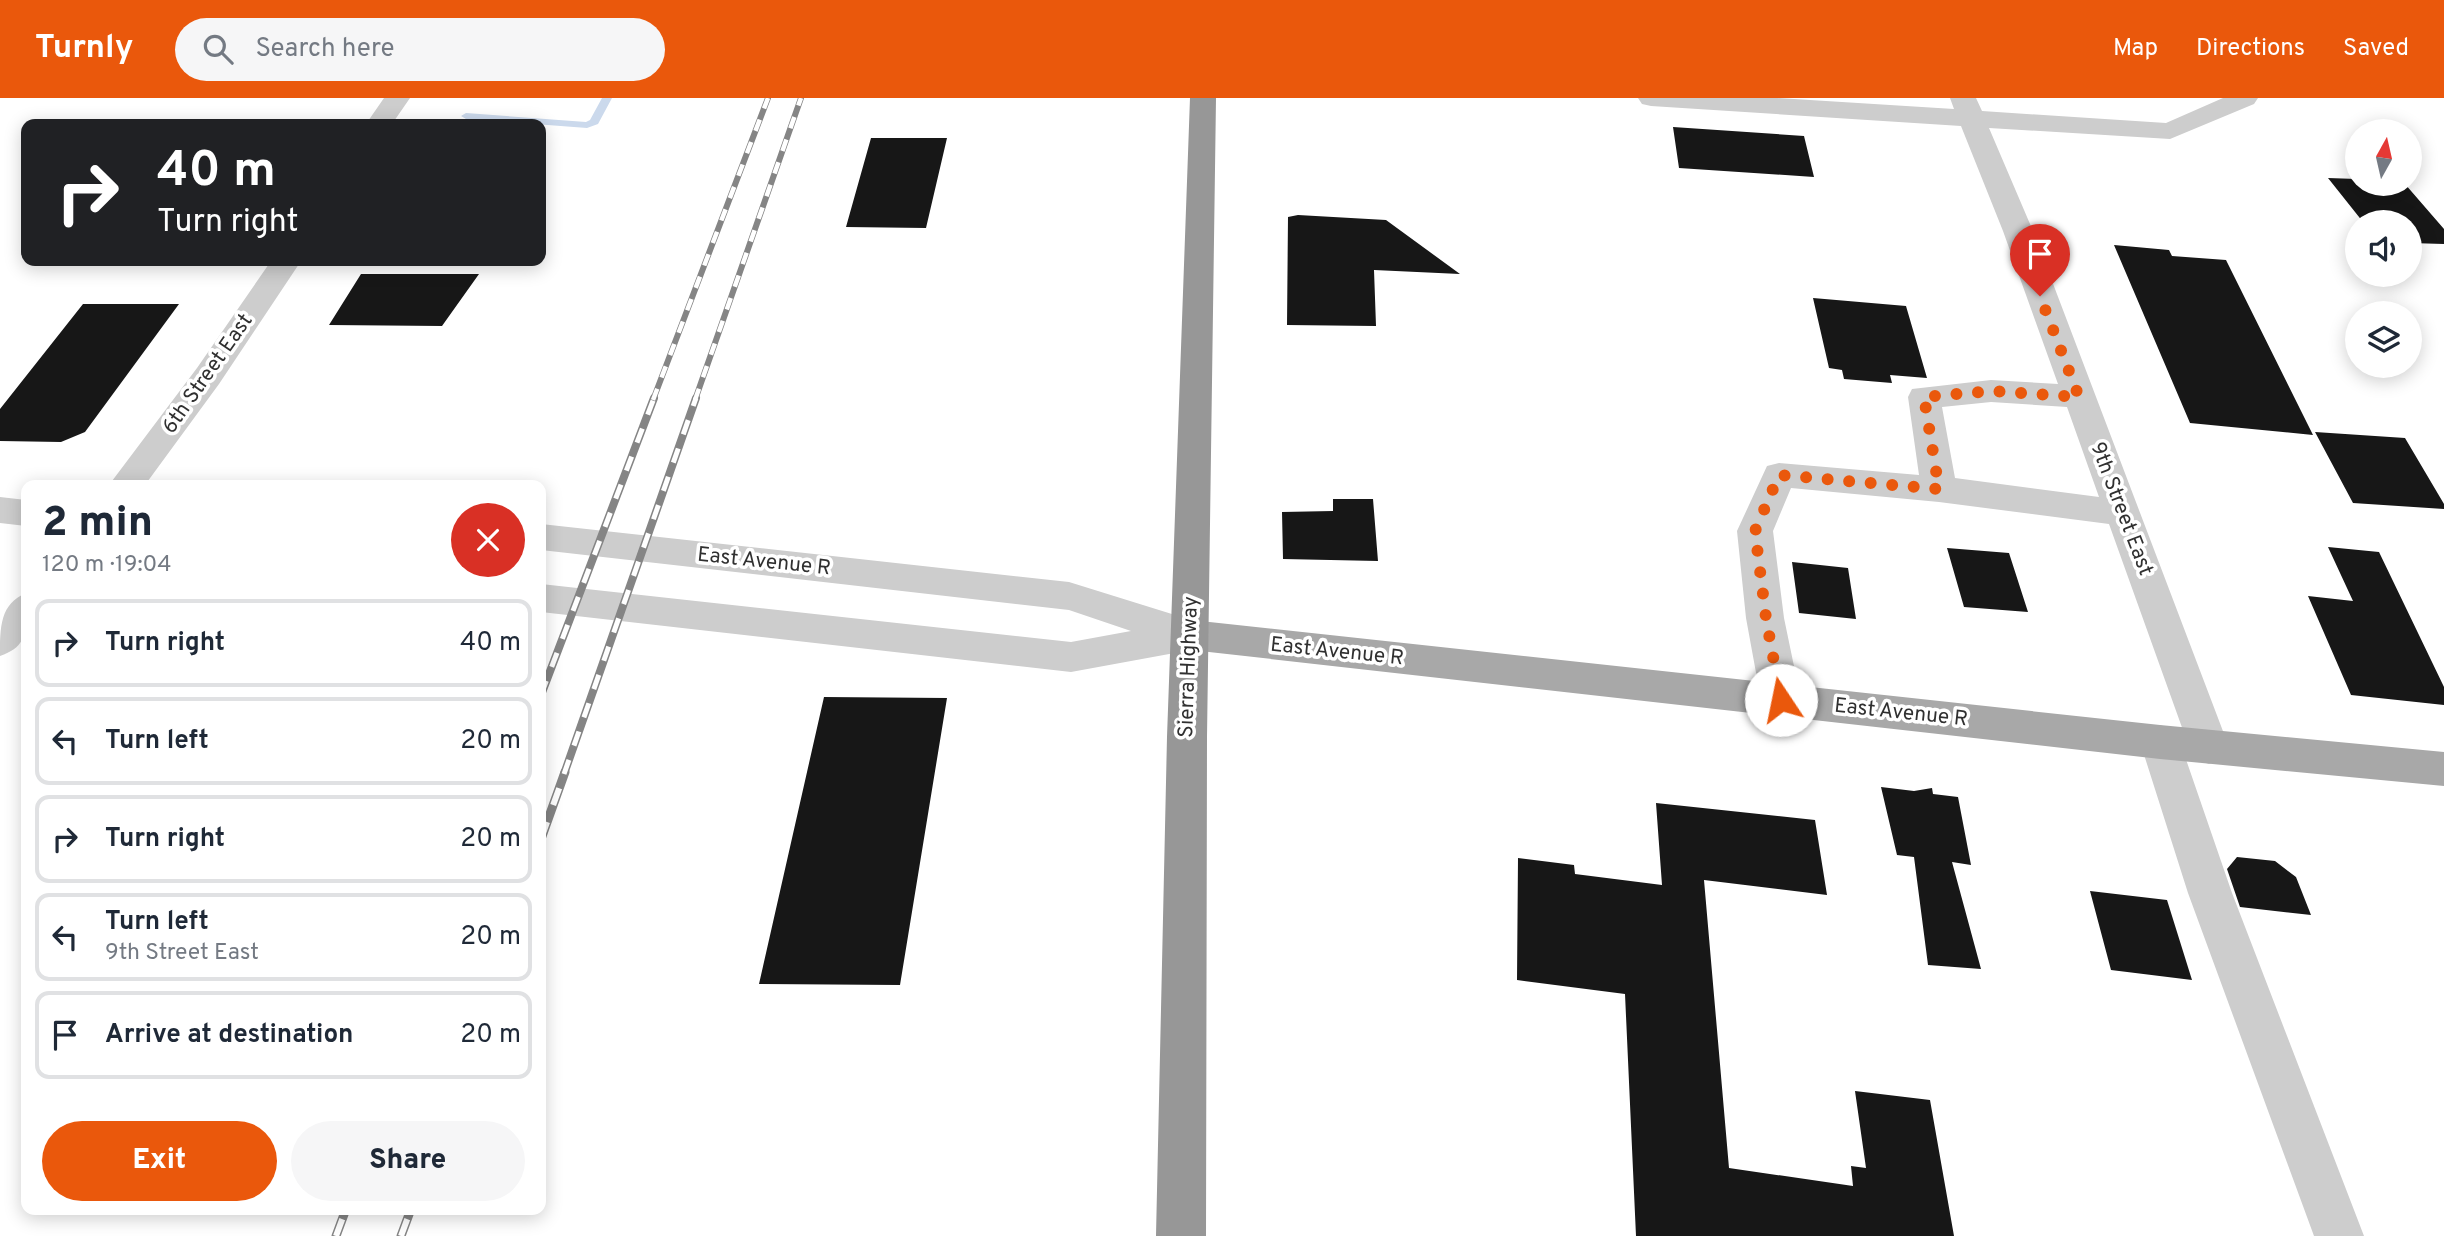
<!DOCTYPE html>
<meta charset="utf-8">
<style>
body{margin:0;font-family:Overpass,sans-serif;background:#f6f6f7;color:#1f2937;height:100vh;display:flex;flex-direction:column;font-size:26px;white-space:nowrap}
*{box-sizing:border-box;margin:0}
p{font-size:23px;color:#747a83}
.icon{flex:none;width:38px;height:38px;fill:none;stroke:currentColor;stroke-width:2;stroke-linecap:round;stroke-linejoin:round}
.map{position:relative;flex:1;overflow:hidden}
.details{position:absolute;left:21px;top:382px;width:525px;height:735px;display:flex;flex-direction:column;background:#fff;border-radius:14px;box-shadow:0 4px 18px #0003}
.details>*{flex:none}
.hud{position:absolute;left:21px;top:21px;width:525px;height:147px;border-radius:14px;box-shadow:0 4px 18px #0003;background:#202124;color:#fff;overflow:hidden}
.needle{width:46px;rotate:8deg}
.controls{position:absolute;left:2345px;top:21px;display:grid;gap:14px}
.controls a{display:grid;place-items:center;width:77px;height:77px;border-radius:50%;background:#fff;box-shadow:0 4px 18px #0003;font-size:35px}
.pin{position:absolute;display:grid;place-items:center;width:60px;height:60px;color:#fff;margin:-72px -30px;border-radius:50% 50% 50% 0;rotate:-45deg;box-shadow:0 0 7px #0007}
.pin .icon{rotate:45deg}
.me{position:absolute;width:77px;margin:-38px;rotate:349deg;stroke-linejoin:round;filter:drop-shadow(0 0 5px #0008)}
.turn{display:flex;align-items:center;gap:24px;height:147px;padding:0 21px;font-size:32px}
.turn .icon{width:91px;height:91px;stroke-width:2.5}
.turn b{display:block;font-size:49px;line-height:60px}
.round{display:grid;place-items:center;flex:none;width:74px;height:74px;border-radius:37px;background:#f6f6f7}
.head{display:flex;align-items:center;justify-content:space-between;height:119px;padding:0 21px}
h1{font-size:42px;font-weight:800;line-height:52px}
.button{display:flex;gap:14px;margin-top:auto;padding:14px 21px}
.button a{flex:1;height:80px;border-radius:42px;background:#ea580c;color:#fff;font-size:28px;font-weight:800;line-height:80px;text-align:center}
.button a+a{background:#f6f6f7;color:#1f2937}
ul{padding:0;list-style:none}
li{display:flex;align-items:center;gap:21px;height:88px;margin:0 14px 10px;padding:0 7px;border:4px solid #e0e1e3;border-radius:14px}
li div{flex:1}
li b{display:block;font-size:26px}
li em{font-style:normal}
header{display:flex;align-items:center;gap:42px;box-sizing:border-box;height:98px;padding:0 35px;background:#ea580c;color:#fff}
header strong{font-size:33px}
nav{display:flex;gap:38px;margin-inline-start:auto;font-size:24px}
.search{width:490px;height:63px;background:#f6f6f7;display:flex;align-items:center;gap:18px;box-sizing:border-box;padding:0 24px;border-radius:38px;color:#747a83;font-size:26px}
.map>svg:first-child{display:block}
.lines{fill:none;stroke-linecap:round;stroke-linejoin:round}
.stream{fill:#cbd9ec;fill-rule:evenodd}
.building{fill:#171717}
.minor{fill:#cdcdcd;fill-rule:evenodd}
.major{fill:#a8a8a8;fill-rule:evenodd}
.highway{fill:#979797;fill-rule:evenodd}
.rail-far2-casing{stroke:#858585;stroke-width:6}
.rail-far1-casing{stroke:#858585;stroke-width:8}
.rail-casing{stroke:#858585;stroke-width:9}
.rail-far2{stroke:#fff;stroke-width:4.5;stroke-dasharray:12;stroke-linecap:butt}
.rail-far1{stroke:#fff;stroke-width:5;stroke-dasharray:15;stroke-linecap:butt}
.rail{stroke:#fff;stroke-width:6;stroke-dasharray:18;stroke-linecap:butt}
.route{stroke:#ea580c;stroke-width:12;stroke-dasharray:0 21.6}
.labels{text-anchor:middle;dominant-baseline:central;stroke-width:7;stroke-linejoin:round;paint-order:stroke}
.street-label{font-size:21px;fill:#303030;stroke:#fff}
</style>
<header>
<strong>Turnly</strong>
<div class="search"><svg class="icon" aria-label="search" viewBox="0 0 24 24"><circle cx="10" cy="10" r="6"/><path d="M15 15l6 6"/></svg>Search here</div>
<nav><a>Map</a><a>Directions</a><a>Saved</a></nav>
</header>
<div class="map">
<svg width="2444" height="1138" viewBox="0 0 2444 1138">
<rect width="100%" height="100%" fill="#fff"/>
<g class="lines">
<path class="stream" d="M602,0H612L598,26L587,30L466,21L461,18L466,15L586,24L590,22Z"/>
</g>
<path class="building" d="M1673,29L1804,38L1814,79L1679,70Z
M871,40H947L926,130L846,129Z
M2328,80L2357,81V86H2405L2444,131V146L2410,145V124H2363Z
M1298,117L1386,122L1460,176L1374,172L1376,228L1287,227L1288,119Z
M2114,147L2169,152L2172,158L2226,162L2313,337L2190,325Z
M361,176H479L442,228L329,227Z
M1813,200L1906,208L1927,280L1890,277L1892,285L1844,281L1842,272L1829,270Z
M83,206H179L85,334L61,344L0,343V311Z
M2315,334L2405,340L2444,406V411L2353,405Z
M1333,401H1373L1378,463L1283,461L1282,414L1333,413Z
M2328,449L2379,454L2444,589V607L2351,597L2308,498L2353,503Z
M1947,450L2009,455L2028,514L1964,509Z
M1792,464L1848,470L1856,521L1799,515Z
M824,599L947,600L900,887L759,886Z
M1881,689L1914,693L1932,690L1933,696L1958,699L1971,767L1952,764L1981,871L1928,867L1914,759L1897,757Z
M1656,705L1815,722L1827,797L1704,782L1729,1070L1853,1088L1851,1068L1866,1070L1855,993L1930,1002L1954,1138H1636L1625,896L1517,882L1518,760L1574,767L1575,776L1662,787Z
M2237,759L2275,763L2296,779L2311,817L2240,809L2227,771Z
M2090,793L2167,802L2192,882L2111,872Z"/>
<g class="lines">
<path class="minor" d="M384,0H410L392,26H366Z
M1638,0H1777L1954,11L1950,0H1976L1982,13L2166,25L2223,0H2258L2254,6L2170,41L1989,30L2033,133L2229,649L2223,661L2209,666L2195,661L2189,649L2109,426L1939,404L1791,390L1773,433L1784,520L1801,602L1795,613L1781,618L1767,613L1761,602L1746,520L1737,433L1767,368L1779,365L1919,377L1908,299L1912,291L1991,282L2058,286L2003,133L1961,28L1651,8L1642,6ZM1991,304L2067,309L2099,399L1955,380L1942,309Z
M271,163H301L219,286L145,387H109L197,270Z
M0,399L26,402V428L0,425Z
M541,426L1069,484L1204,526L1210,537L1204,548L1191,552L1071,574L541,514V486L1071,544L1131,533L1069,512L541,452Z
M26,495C27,524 32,548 0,558C0,529 0,506 26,495Z
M2160,627L2174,632L2180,644L2232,795L2364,1138H2314L2188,795L2140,644L2146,632Z"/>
<path class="major" d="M1191,522L2160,627L2444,654V688L2160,661L1191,552L1178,548L1172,537L1178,526Z"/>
<path class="highway" d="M1190,0H1216L1207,639L1206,1138H1156L1167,639Z"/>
<g class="rail-far2-casing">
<path id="rail-far2" d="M653,302L768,0
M695,302L801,0"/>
</g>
<g class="rail-far1-casing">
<path id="rail-far1" d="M541,597L654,300
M564,676L696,300"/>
</g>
<g class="rail-casing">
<path id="rail" d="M541,741L565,674
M336,1138L346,1111
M401,1138L411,1111"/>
</g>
<use href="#rail-far2" class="rail-far2"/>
<use href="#rail-far1" class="rail-far1"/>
<use href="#rail" class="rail"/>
</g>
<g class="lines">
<path class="route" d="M1781,602L1766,520L1755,433L1779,377L1939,391L1924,299L1991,293L2079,299L2040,198"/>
</g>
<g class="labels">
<g class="street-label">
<text transform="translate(208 276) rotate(-55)">6th Street East</text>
<text transform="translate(2121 411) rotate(69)">9th Street East</text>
<text transform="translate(764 464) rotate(6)">East Avenue R</text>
<text transform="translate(1337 554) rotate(6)">East Avenue R</text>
<text transform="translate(1189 569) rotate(-88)">Sierra Highway</text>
<text transform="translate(1901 615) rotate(6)">East Avenue R</text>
</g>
</g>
</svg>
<div class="controls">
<a><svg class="needle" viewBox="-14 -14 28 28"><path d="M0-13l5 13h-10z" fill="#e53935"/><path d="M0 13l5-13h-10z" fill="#747a83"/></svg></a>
<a><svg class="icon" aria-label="sound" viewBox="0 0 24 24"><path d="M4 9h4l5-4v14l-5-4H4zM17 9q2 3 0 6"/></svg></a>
<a><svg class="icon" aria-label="layers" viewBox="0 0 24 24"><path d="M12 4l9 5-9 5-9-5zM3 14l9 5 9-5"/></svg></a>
</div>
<div class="pin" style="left:2040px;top:198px;background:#d93025"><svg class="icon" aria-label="arrive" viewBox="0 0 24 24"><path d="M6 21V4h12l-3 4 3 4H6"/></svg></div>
<svg class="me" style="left:1781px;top:602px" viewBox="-20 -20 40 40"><circle r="19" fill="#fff"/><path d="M0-13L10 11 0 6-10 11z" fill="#ea580c"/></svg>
<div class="hud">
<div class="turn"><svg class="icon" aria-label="right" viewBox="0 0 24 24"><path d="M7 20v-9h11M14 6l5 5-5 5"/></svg><div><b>40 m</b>Turn right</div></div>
</div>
<section class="details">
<div class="head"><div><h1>2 min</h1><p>120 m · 19:04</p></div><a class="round" style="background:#d93025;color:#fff"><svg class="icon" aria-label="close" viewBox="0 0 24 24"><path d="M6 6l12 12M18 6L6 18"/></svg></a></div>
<ul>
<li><svg class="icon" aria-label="right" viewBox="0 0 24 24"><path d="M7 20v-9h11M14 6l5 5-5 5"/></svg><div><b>Turn right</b></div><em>40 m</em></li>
<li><svg class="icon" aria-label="left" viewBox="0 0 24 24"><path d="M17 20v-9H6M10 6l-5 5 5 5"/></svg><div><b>Turn left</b></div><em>20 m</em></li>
<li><svg class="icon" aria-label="right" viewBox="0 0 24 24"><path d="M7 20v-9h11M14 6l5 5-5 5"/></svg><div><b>Turn right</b></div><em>20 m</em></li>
<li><svg class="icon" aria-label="left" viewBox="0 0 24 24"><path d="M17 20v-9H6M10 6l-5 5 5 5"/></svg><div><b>Turn left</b><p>9th Street East</p></div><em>20 m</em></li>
<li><svg class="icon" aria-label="arrive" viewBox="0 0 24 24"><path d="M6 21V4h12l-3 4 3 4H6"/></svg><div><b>Arrive at destination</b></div><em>20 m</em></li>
</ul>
<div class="button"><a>Exit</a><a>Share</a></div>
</section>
</div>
